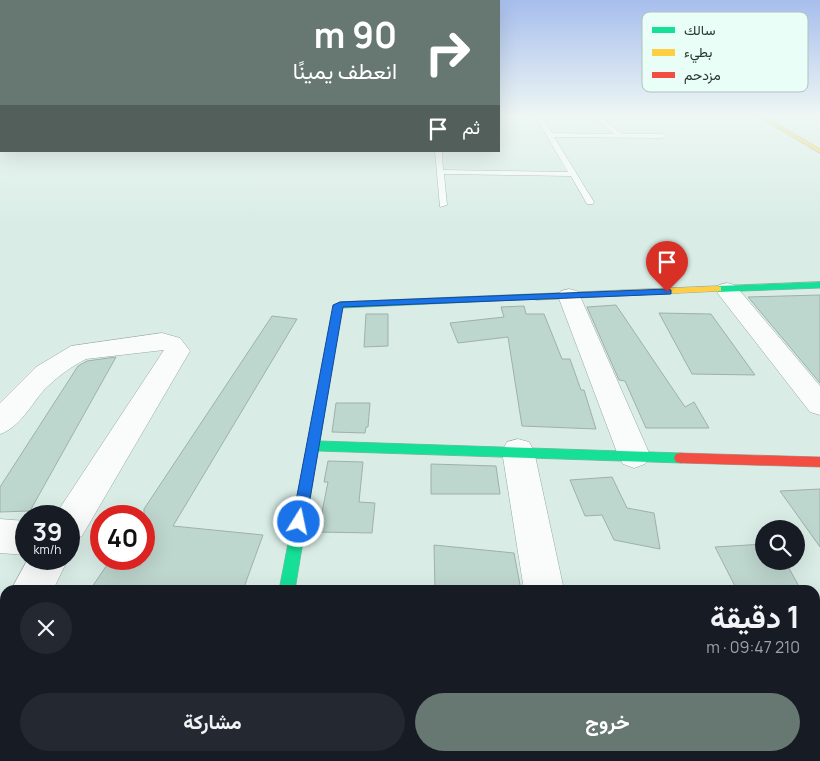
<!DOCTYPE html>
<html lang="ar">
<meta charset="utf-8">
<style>
body{margin:0;font-family:Manrope,Vazirmatn,sans-serif;background:#242831;color:#f1f3f6;direction:rtl;height:100vh;display:flex;flex-direction:column;font-size:19px;white-space:nowrap}
*{box-sizing:border-box;margin:0}
p{font-size:16px;color:#9ea1a6}
.icon{flex:none;width:28px;height:28px;fill:none;stroke:currentColor;stroke-width:2;stroke-linecap:round;stroke-linejoin:round}
.map{position:relative;flex:1;overflow:hidden;direction:ltr}
.side{position:absolute;left:0px;top:585px;width:820px;height:176px;display:flex;flex-direction:column;background:#171b24;border-radius:15px 15px 0 0;box-shadow:0 5px 20px #0002;direction:rtl}
.side>*{flex:none}
.top-card{position:absolute;left:0px;top:0px;width:500px;height:152px;box-shadow:0 5px 20px #0002;direction:rtl;background:#677771;color:#fff;overflow:hidden}
.tools{position:absolute;left:755px;top:520px;display:grid;gap:10px}
.tools a{display:grid;place-items:center;width:50px;height:50px;border-radius:50%;background:#171b24;box-shadow:0 5px 20px #0002;font-size:25px}
.speed{position:absolute;left:15px;top:505px;display:flex;gap:10px;font-size:25px;font-weight:700;text-align:center}
.speed>*{display:grid;place-content:center;width:65px;height:65px;border-radius:50%;background:#171b24;box-shadow:0 5px 20px #0002;line-height:1}
.speed small{font-size:12px;font-weight:400}
.speed .limit{border:8px solid #d22;background:#fff;color:#111}
.pin{position:absolute;display:grid;place-items:center;width:42px;height:42px;color:#fff;margin:-51px -21px;border-radius:50% 50% 50% 0;rotate:-45deg;box-shadow:0 0 5px #0007}
.pin .icon{rotate:45deg}
.me{position:absolute;width:55px;margin:-28px;rotate:10deg;stroke-linejoin:round;filter:drop-shadow(0 0 4px #0008)}
.turn{display:flex;align-items:center;gap:18px;height:105px;padding:0 20px;font-size:22px}
.turn .icon{width:65px;height:65px;stroke-width:2.5}
.turn b{display:block;font-size:35px;line-height:42px}
.then{display:flex;align-items:center;height:48px;padding:0 20px;background:#0003;gap:10px;font-size:19px}
.round{display:grid;place-items:center;flex:none;width:52px;height:52px;border-radius:26px;background:#242831}
.head{display:flex;align-items:center;justify-content:space-between;height:85px;padding:0 20px}
h1{font-size:30px;font-weight:700;line-height:38px}
.action{display:flex;gap:10px;margin-top:auto;padding:10px 20px}
.action a{flex:1;height:58px;border-radius:30px;background:#677771;color:#fff;font-size:20px;font-weight:700;line-height:58px;text-align:center}
.action a+a{background:#242831;color:#f1f3f6}
.map>svg:first-child{display:block}
.building{fill:#bdd6ce;stroke:#a0b0ab}
.lines{fill:none;stroke-linecap:round;stroke-linejoin:round}
.lane-casing{stroke:#98a8a2;stroke-width:1}
.street-casing{stroke:#98a8a2;stroke-width:1}
.fast-casing{stroke:#98a8a2;stroke-width:1}
.slow-casing{stroke:#98a8a2;stroke-width:1}
.jam-casing{stroke:#98a8a2;stroke-width:1}
.lane{fill:#f9fcfb;fill-rule:evenodd}
.street{fill:#f9fcfb;fill-rule:evenodd}
.fast{fill:#16e098;fill-rule:evenodd}
.slow{fill:#ffcf43;fill-rule:evenodd}
.jam{fill:#f24e42;fill-rule:evenodd}
.route{fill:#1a73e8;stroke:#114b97}
.key{fill:#e9fef7;stroke:#afc2bc;stroke-width:1}
.key-label{font-size:14px;fill:#293732}
</style>
<div class="map">
<svg width="820" height="761" viewBox="0 0 820 761">
<rect width="100%" height="100%" fill="#d9ede6"/>
<path class="building" d="M820,295V383L748,297Z
M616,305L685,407L694,402L709,428H646L625,381L619,380L587,307Z
M524,306L526,314H544L562,359H570L581,390H584L596,429L522,426L508,337L458,343L450,323L504,317L501,307Z
M659,313L711,314L755,375L692,374Z
M366,314H388V346L364,347Z
M272,316L297,319L173,526L263,535L243,590H90L111,559H144V509Z
M116,357L30,511L0,512V487L78,366L87,361Z
M336,403H370L368,427H366L365,433L332,432Z
M328,461L363,462L359,502L375,503L372,533L318,532L328,482H324Z
M431,464L496,466L500,494H431Z
M612,477L627,508L654,513L660,549L614,540L602,515L585,516L570,480Z
M820,489V547L780,491Z
M764,544V561H785L801,590H737L715,547Z
M434,545L514,553L521,590H435Z"/>
<g class="lines">
<g class="lane-casing">
<path id="lane" d="M535,116H541L552,133L614,134L593,116H599L622,134H662L665,136L662,138L554,137L594,202L593,204H587L571,176L444,174L447,205L440,207L435,151H442L443,170L568,172Z"/>
</g>
<g class="street-casing">
<path id="street" d="M727,283L735,285L820,386V415L810,412L719,295L716,290L719,285Z
M569,289L577,291L580,296L650,455L645,464L634,468L623,464L618,455L558,296L561,291Z
M162,333L180,338L190,351L82,536L69,541V516H55L56,514L164,350L86,359C70,367 56,378 44,390C31,405 19,428 0,434V403L36,367L71,346Z
M518,439L529,442L534,451L564,590H524L502,451L507,442Z
M0,519L26,521V555L0,553Z
M28,559H68L53,590H11Z
M5,613V661L0,663V615Z
M230,756H280L278,761H228Z
M551,756H601L602,761H552Z"/>
</g>
<g class="fast-casing">
<path id="fast" d="M820,282V288L718,292L713,289L718,286Z
M536,294L541,297L539,299L342,308L320,441L681,453L686,454L688,458L686,462L681,463L318,451L295,590H279L334,305L340,302Z"/>
</g>
<g class="slow-casing">
<path id="slow" d="M758,116H763L820,149V153Z
M718,286L721,287V291L536,300L531,297L536,294Z"/>
</g>
<g class="jam-casing">
<path id="jam" d="M681,453L820,457V467L681,463L676,462L674,458L676,454Z"/>
</g>
<use href="#lane" class="lane"/>
<use href="#street" class="street"/>
<use href="#fast" class="fast"/>
<use href="#slow" class="slow"/>
<use href="#jam" class="jam"/>
</g>
<linearGradient id="sky" x2="0" y2="1"><stop stop-color="#a7beed"/><stop offset="0.52" stop-color="#eef7f4"/><stop offset="1" stop-color="#eef7f4" stop-opacity="0"/></linearGradient>
<rect width="820" height="222" fill="url(#sky)"/>
<path class="route" d="M667,289L671,290V294L343,307L306,522L304,527L299,528L294,527L292,522L333,305L340,302Z"/>
<rect x="642" y="12" width="166" height="80" rx="8" class="key"/>
<rect x="652" y="27" width="23" height="6" fill="#16e098"/>
<rect x="652" y="49" width="23" height="7" fill="#ffcf43"/>
<rect x="652" y="72" width="23" height="6" fill="#f24e42"/>
<g class="key-label">
<text x="684" y="35">سالك</text>
<text x="684" y="57">بطيء</text>
<text x="684" y="80">مزدحم</text>
</g>
</svg>
<div class="tools">
<a><svg class="icon" aria-label="search" viewBox="0 0 24 24"><circle cx="10" cy="10" r="6"/><path d="M15 15l6 6"/></svg></a>
</div>
<div class="speed"><div>39<small>km/h</small></div><div class="limit">40</div></div>
<div class="pin" style="left:667px;top:292px;background:#d93025"><svg class="icon" aria-label="arrive" viewBox="0 0 24 24"><path d="M6 21V4h12l-3 4 3 4H6"/></svg></div>
<svg class="me" style="left:299px;top:522px" viewBox="-20 -20 40 40"><circle r="17" fill="#1a73e8" stroke="#fff" stroke-width="3"/><path d="M0-11L8 9 0 5-8 9z" fill="#fff"/></svg>
<div class="top-card">
<div class="turn"><svg class="icon" aria-label="right" viewBox="0 0 24 24"><path d="M7 20v-9h11M14 6l5 5-5 5"/></svg><div><b>90 m</b>انعطف يمينًا</div></div>
<div class="then">ثم<svg class="icon" aria-label="arrive" viewBox="0 0 24 24"><path d="M6 21V4h12l-3 4 3 4H6"/></svg></div>
</div>
<section class="side">
<div class="head"><div><h1>1 دقيقة</h1><p>210 m · 09:47</p></div><a class="round"><svg class="icon" aria-label="close" viewBox="0 0 24 24"><path d="M6 6l12 12M18 6L6 18"/></svg></a></div>
<div class="action"><a>خروج</a><a>مشاركة</a></div>
</section>
</div>
